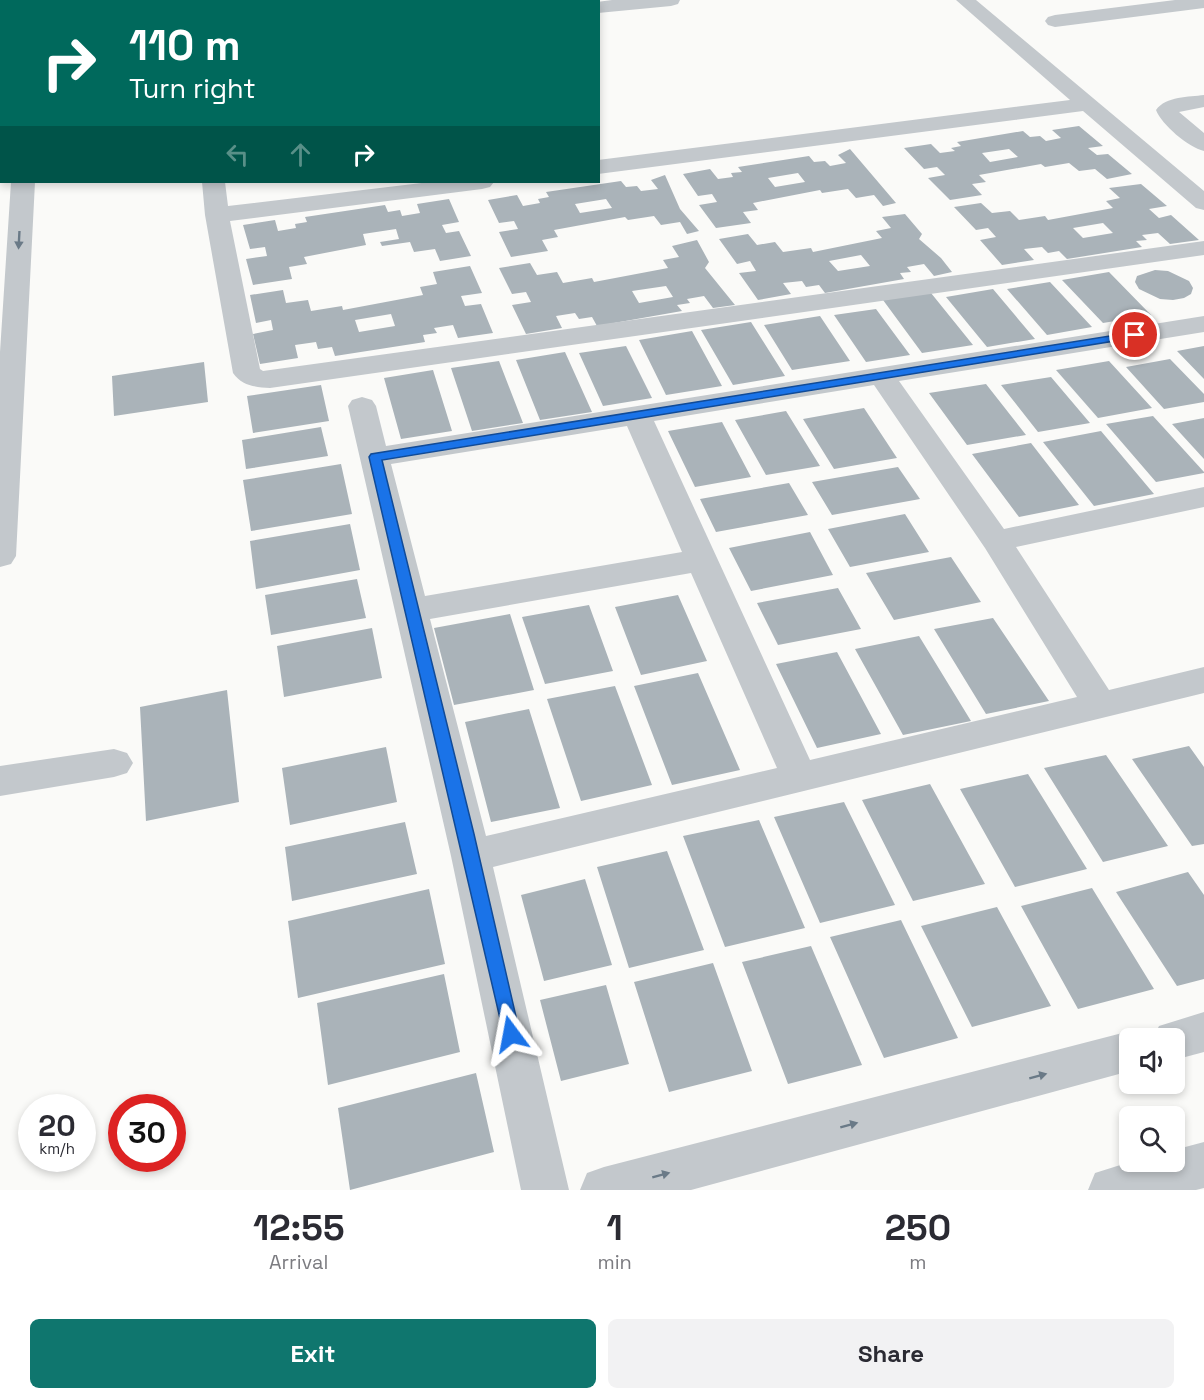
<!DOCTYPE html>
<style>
body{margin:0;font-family:"Space Grotesk",sans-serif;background:#f2f2f3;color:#2b2b33;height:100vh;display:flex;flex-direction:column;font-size:22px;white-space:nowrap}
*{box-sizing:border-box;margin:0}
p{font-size:20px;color:#7c7c81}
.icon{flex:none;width:33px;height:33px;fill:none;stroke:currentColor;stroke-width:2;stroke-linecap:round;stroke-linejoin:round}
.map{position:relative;height:1190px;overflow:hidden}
.details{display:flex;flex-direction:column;background:#fff;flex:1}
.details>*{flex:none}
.banner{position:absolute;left:0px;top:0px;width:600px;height:183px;box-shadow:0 3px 9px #0003;background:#00695c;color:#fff;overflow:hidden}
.tools{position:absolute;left:1119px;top:1028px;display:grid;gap:12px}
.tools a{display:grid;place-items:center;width:66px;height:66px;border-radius:9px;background:#fff;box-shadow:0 3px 9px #0003;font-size:30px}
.speed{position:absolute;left:18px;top:1094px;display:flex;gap:12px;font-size:30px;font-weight:700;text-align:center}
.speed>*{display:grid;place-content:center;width:78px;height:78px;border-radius:50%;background:#fff;box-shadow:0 3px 9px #0003;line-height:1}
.speed small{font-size:15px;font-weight:400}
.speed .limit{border:9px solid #d22;background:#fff;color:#111}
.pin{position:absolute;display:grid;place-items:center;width:51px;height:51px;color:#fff;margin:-26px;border:3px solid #fff;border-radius:50%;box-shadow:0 2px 6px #0007}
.me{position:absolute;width:66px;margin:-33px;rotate:347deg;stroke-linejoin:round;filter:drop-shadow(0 0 4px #0008)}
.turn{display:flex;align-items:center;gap:21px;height:126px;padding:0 30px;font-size:27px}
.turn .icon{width:78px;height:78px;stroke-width:2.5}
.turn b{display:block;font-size:42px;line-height:51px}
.lanes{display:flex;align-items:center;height:57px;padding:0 30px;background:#0003;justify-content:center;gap:30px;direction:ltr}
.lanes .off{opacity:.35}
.eta{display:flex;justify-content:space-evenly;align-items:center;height:102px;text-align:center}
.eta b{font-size:36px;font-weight:700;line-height:42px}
.primary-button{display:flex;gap:12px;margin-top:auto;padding:12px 30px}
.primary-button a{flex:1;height:69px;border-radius:9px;background:#0f766e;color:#fff;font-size:24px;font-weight:700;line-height:69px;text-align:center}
.primary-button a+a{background:#f2f2f3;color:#2b2b33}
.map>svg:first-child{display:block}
.building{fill:#aab3b9;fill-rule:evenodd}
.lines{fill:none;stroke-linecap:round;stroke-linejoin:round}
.minor{fill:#c3c8cc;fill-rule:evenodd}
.oneway{fill:#6a7a87}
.route{fill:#1a73e8;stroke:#114b97;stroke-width:1.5}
</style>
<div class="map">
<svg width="1204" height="1190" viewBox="0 0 1204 1190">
<rect width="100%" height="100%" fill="#fafaf8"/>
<path class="building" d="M1079,126L1103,146L1088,148L1097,155L1108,154L1132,174L1107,179L1095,169L1079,171L1069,163L1045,167L1041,164L979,175L986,182L972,184L982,195L950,200L928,178L945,175L937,167L924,169L904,148L931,144L940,153L955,151L951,148L961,146L957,142L1023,131L1030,137L1040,136L1046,141L1061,138L1052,130ZM1009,149L1018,157L990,162L982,153Z
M850,149L896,203L883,206L874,195L856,198L848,189L822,193L820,190L753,203L758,210L743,212L751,223L716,228L699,205L717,202L712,194L698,196L683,174L710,169L718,179L733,177L731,173L742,172L738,167L809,156L814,162L825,161L830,166L846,163L838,155ZM798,173L805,182L775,187L768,178Z
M665,175L680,209L699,231L687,234L680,222L661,225L654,216L628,220L625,217L554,230L558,237L542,240L548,251L511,257L499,232L518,229L514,221L499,223L488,200L517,195L523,206L540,203L538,199L549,197L546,192L621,181L626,187L637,186L641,191L658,189L651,180ZM606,199L612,208L580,213L575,204Z
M1141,184L1167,206L1149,209L1159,218L1171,215L1199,240L1170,244L1158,233L1142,235L1147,240L1136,241L1142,247L1067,259L1059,251L1048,253L1042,247L1024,249L1034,260L1002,265L980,240L996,237L988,228L976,230L954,207L981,203L992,213L1010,211L1019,220L1045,216L1048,220L1113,208L1106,201L1120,198L1109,188ZM1103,223L1113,233L1083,238L1073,228Z
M449,199L459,222L442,225L446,233L459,231L471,256L440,261L435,249L414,252L410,242L382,246L380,242L399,239L396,229L363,234L366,245L304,257L307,264L289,267L292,279L253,285L246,259L267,256L265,247L250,249L243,225L275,220L278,231L296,228L295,224L307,222L305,217L385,205L388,212L400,210L402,216L420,213L417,204Z
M905,214L922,234L919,239L941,258L952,272L934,276L924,264L907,267L911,272L900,273L904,279L825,293L819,285L806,287L802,281L783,283L791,294L758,300L739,273L756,271L750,261L737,264L719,239L748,234L757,245L775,242L783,252L811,248L813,252L882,238L876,231L891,228L882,217ZM861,255L870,266L838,271L829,261Z
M697,240L709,262L705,268L735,305L713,308L704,296L687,299L690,303L677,305L682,311L597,326L592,317L579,319L575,313L556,316L562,328L526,334L512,305L531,302L526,292L512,294L499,268L530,263L537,275L557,272L563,283L592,278L594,282L668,268L663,260L679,257L672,246ZM666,286L673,297L639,303L632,291Z
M470,266L482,293L461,296L465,306L481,304L493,333L458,338L453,325L434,328L437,333L423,335L425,342L335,356L332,347L318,349L316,342L295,345L298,358L260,364L253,334L273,330L271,320L256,323L250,295L283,290L286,303L308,300L311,311L342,306L343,310L423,295L420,287L437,284L433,272ZM391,314L395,326L359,332L355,320Z
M1155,270L1168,271L1189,281L1193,288L1191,294L1184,298L1173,300L1160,299L1139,289L1135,282L1137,276Z
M1109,272L1151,315L1103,323L1062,280Z
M1050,282L1092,327L1047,335L1007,289Z
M993,289L1035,339L987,347L946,297Z
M931,293L973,345L922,353L883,300Z
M876,309L910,355L866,362L834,315Z
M820,316L850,361L792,370L764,325Z
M751,322L785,376L733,385L701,330Z
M692,331L722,386L666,395L639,340Z
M626,346L652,398L603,406L579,353Z
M1204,346V379L1177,351Z
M565,352L592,412L540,420L516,360Z
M1170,359L1204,394V402L1164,409L1126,367Z
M499,361L523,423L472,431L451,368Z
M1109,361L1152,408L1098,418L1056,370Z
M204,362L208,402L114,416L112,376Z
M433,370L452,431L401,439L384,378Z
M1051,377L1090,423L1038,432L1001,385Z
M986,384L1026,435L967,445L929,393Z
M321,385L329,421L253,433L247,396Z
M864,408L897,458L834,469L803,419Z
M786,411L820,466L766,475L735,420Z
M1153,416L1204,472V473L1156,482L1106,424Z
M1204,418V459L1172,424Z
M722,422L751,477L695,487L668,431Z
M321,427L328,456L246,469L242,440Z
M1101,431L1154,494L1094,506L1043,442Z
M1031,443L1079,505L1019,517L972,454Z
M341,464L352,514L251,531L243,480Z
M898,467L920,499L832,515L812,482Z
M789,483L808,515L716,532L700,499Z
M905,514L929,552L850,567L828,529Z
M350,524L360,570L256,589L250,541Z
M810,532L833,575L751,591L729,548Z
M951,557L981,602L894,620L866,573Z
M357,579L366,618L271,635L265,595Z
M838,588L861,629L778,645L757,603Z
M678,595L707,661L641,675L615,607Z
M589,605L613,671L545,684L522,617Z
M510,614L534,690L454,705L434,628Z
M993,618L1049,701L986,714L934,629Z
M372,628L382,678L284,697L277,646Z
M919,636L971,721L903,735L855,649Z
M837,652L881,734L817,748L776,664Z
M698,673L740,770L672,785L634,686Z
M615,686L652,785L581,801L547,699Z
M227,690L239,802L146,821L140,707Z
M529,709L560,808L491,822L465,722Z
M1189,746L1204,767V844L1192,846L1132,759Z
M386,747L397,802L290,825L282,768Z
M1106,755L1168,846L1103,862L1044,768Z
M1028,774L1087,869L1015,887L960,789Z
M930,784L985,884L913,901L862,800Z
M844,802L895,905L820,923L774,817Z
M759,820L805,928L725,947L683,836Z
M405,822L417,874L292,901L285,847Z
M667,851L704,950L629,968L597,867Z
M1188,872L1204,895V979L1177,986L1116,892Z
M585,879L612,965L544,981L521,895Z
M1092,888L1154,989L1078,1009L1021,906Z
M429,889L445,964L298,998L288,921Z
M997,907L1051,1006L972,1027L921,926Z
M901,920L958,1038L884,1058L830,937Z
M811,946L862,1065L788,1084L742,962Z
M713,963L752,1071L669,1092L634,982Z
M444,974L460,1052L328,1085L317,1003Z
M606,985L629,1064L561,1081L540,1000Z
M476,1073L494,1152L350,1190L338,1108Z"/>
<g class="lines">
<path class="minor" d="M0,0H17V2H2V6Z
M28,0H46V2H28Z
M178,0H196L197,2H178Z
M612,0H680L678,4L671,6L598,13L597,2Z
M956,0H976L1204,191V210L1196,208L1083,111L598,174V160L1070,100Z
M1175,0H1204V8L1055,27L1048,25L1045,21L1048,17L1055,15Z
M0,26H2V38H0Z
M0,56H2L0,82Z
M1204,95V107L1179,112L1204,133V151C1188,147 1162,125 1156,110C1166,96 1189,97 1204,95Z
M0,155H2V169H0Z
M11,182H35L16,556L11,564L0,567V352Z
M202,182H225L228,206L430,182H494L490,187L482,189L230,221L260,369L263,371L1204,241V255L270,388C255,387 242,386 233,373L205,215Z
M1204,316V332L899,381L1004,529L1204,487V507L1016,547L1109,690L1204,667V693L493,867L569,1190H521L451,856L348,406L352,400L362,397L372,400L376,406L386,446ZM874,385L985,548L1077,697L810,760L654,421ZM627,426L682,552L425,596L391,464ZM691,573L777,768L486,836L430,619Z
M114,749L127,753L133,763L127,773L114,777L0,796V766Z
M1204,1012V1052L1174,1060V1038H1153L1159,1026Z
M1130,1031L1146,1038H1130V1071L691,1190H580L587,1173L604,1167Z
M1204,1142V1188L1196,1190H1088L1095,1173L1133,1161H1174V1150Z"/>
</g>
<defs><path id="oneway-solid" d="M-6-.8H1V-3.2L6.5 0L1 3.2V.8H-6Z" transform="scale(1.5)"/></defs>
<g class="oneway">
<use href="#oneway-solid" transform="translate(19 240) rotate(93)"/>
<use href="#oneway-solid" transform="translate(1038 1076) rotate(-15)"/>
<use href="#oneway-solid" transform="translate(849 1125) rotate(-15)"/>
<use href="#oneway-solid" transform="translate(661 1175) rotate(-15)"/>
</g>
<path class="route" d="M1135,332L1139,333V337L382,460L474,834L520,1034L517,1040L511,1043L505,1040L369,457L371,454Z"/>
</svg>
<div class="tools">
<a><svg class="icon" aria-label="sound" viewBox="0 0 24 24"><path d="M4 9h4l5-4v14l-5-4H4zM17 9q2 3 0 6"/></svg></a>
<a><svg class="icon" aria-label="search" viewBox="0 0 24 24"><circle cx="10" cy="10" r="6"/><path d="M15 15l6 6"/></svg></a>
</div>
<div class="speed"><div>20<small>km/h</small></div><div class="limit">30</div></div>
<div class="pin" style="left:1135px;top:335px;background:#d93025"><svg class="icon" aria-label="arrive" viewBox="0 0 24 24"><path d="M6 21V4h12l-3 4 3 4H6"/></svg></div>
<svg class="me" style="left:511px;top:1034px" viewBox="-20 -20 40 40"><path d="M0-17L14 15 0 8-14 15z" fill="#1a73e8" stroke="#fff" stroke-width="4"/></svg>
<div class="banner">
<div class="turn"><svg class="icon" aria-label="right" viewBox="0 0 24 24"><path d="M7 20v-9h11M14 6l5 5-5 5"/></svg><div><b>110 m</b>Turn right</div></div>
<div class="lanes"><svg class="icon off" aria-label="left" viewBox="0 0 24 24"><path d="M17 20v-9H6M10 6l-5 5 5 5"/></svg><svg class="icon off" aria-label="ahead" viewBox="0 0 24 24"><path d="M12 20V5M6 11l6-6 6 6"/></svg><svg class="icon" aria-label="right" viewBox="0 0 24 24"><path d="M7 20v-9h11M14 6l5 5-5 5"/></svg></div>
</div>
</div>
<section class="details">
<div class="eta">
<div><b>12:55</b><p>Arrival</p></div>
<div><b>1</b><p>min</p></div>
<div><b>250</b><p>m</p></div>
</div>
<div class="primary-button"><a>Exit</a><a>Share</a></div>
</section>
